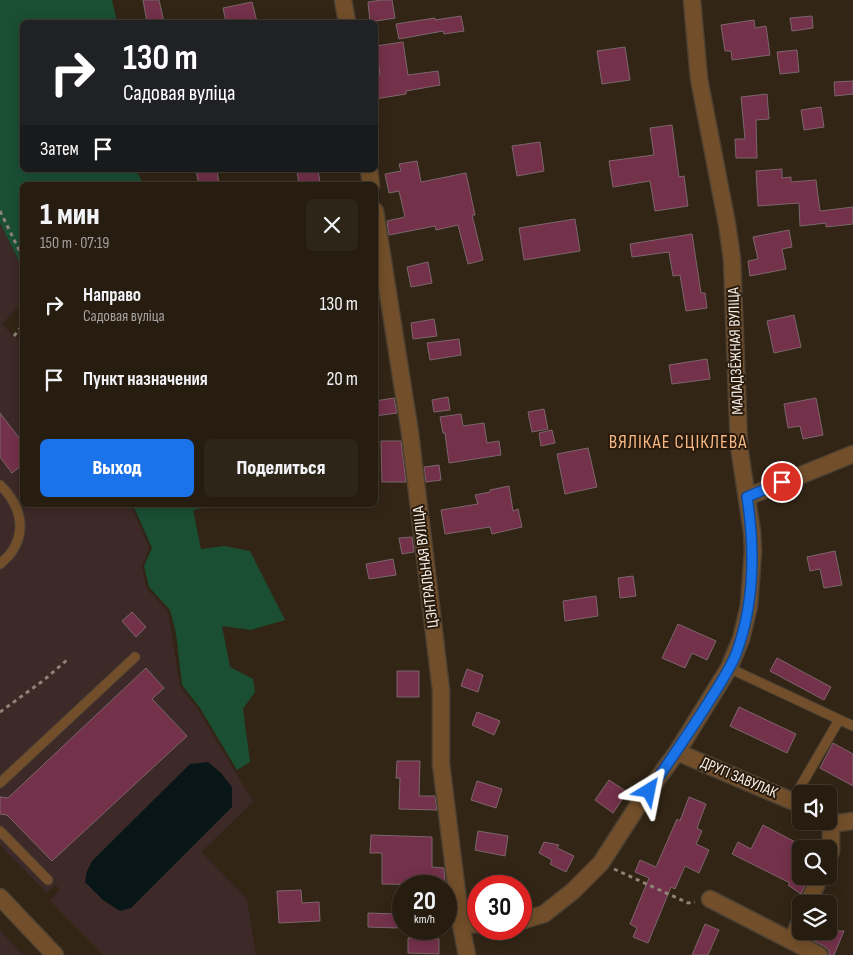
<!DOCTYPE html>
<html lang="ru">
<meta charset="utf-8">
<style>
body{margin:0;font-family:"Sofia Sans Condensed",sans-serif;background:#2e2519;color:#f1f3f6;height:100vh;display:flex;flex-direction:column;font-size:19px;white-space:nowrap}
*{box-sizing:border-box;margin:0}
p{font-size:16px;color:#a4a19f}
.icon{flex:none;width:28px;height:28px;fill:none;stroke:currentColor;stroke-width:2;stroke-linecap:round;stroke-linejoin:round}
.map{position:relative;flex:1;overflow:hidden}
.side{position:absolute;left:20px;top:182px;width:358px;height:325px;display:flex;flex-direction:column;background:#261c10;border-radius:8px;box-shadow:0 2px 12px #0003,0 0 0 1px #423a30}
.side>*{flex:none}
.guide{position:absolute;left:20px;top:20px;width:358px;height:152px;border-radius:8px;box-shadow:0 2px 12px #0003,0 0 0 1px #423a30;background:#202124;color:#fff;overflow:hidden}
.controls{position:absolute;left:792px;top:785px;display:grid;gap:10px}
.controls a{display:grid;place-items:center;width:45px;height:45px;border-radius:8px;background:#261c10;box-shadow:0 2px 12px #0003,0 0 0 1px #423a30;font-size:25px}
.speed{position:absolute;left:392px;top:875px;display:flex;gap:10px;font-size:25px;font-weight:700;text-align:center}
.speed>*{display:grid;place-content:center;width:65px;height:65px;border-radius:50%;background:#261c10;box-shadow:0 2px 12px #0003,0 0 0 1px #423a30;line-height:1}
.speed small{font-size:12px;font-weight:400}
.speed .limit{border:8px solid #d22;background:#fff;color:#111}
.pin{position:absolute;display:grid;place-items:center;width:42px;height:42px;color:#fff;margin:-21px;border:2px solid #fff;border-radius:50%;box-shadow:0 1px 5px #0007}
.me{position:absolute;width:55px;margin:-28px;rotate:35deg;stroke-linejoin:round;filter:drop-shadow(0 0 4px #0008)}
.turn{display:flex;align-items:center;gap:18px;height:105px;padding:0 20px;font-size:22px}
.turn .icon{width:65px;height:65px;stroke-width:2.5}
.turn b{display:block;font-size:35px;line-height:42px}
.then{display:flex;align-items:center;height:48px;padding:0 20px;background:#0003;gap:10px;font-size:19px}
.round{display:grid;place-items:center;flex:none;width:52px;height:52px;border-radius:8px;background:#2e2519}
.head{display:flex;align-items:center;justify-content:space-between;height:85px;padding:0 20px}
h1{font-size:30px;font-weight:800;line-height:38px}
.button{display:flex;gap:10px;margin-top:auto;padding:10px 20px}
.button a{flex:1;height:58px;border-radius:8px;background:#1a73e8;color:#fff;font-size:20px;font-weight:800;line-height:58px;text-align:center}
.button a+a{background:#2e2519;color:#f1f3f6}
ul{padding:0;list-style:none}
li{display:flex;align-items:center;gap:15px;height:75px;padding:0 20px}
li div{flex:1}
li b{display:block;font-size:19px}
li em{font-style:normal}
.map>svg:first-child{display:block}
.industrial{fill:#3d2927}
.green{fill:#1a4f34}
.water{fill:#081618}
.building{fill:#73314a;stroke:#7d656c}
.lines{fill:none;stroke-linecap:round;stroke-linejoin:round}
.lane-casing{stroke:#4d4133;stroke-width:11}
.street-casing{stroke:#4d4133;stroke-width:19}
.path{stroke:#8e8376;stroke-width:3;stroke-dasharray:4 4;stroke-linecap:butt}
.lane{stroke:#724f2a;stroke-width:9}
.street{stroke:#724f2a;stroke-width:16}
.route-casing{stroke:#114b97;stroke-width:12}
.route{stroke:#1a73e8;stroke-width:9}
.labels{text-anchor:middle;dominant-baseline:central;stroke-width:4;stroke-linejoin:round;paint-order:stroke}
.street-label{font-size:16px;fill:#f6ede4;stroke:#281b0d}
.quarter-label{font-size:19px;letter-spacing:1px;fill:#f6b782;stroke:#281b0d}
</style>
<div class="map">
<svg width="853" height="955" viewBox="0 0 853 955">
<rect width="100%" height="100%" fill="#322516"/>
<path class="industrial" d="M0,223L22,267V302L2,324L22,345V505H131L149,548L142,566L147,589L168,612L180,686L199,711L253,802L201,852L247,899L256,955H103L50,901L60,889L55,885L47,893L0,845Z
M0,931L23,955H0Z"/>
<path class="green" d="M0,0H112L117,22H22V170H136L144,185H22V267L0,223Z
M133,505H217L193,510L201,549L224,546L250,551L285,620L251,630L222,626L230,667L253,679L255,692L243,709L250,762L237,770L200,708L182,685L176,633L170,610L149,587L144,566L152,548Z"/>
<path class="water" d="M208,762L221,773L232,787V807L131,908L120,911L103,900L85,882L87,871L92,861L190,764Z"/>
<path class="building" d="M143,0H159L164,22H147Z
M382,0H392L395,18L370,22L368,2Z
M252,2L257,22H226L223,8Z
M461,16L464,31L444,34L443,31L399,39L396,24L435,18V20Z
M812,16L813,28L792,31L790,18Z
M754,20L755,28L766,26L770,55L732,60L731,51H725L721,25Z
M403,42L408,75L438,71L440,85L406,91V94L375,99V76L380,75L376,46Z
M625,47L630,80L602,84L597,51Z
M797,50L799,72L780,74L777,52Z
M853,81V94L835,96L834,82Z
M767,94L769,119L756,120L757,158H736L735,139H745L741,97Z
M821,107L824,127L804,130L801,110Z
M672,125L679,177L684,176L688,206L655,211L650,181L613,187L609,161L654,155L650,128Z
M540,142L544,171L517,176L512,146Z
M417,161L421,182L466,173L475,215H472L483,260L468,264L458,225L436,230L435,226L389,235L387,221L405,217L399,191L389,193L385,174L401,171L399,164Z
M782,169V178L791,177V182L816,180L820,211L853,207V224L826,227V223L800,226L799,203L758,206L756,171Z
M196,170H217L219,185H199Z
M297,170H318L320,182L299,185Z
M575,219L580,251L524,260L519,228Z
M789,230L792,247L782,249L786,269L750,276L748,261L758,259L753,237Z
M692,234L701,293H705L707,308L686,311L680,275L673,276L669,252L632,257L630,244Z
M428,262L432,283L411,287L407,267Z
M794,315L801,347L774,353L767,321Z
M434,319L437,336L413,339L411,323Z
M459,339L461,355L430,360L427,343Z
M707,359L710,379L672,384L669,365Z
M448,397L450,410L434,412L432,400Z
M394,398L397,413L375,416V401Z
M816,398L823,435L803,439L800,426L788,428L784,404Z
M544,409L548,429L532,432L528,412Z
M0,413L22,442V465L12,473L0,457Z
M461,414L463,426L484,423L487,443L499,441L501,455L449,463L445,433H443L440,417Z
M552,430L555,443L541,446L539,433Z
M381,441H401L406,482H382Z
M588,448L597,487L565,494L557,454Z
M439,465L441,480L426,482L424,467Z
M509,486L513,511L518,509L522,527L492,534L490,527L445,534L441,510L478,504L475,495L490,492V490Z
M412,537L414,552L402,554L399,538Z
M835,551L842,585L824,588L820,569L810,571L807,557Z
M393,559L396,575L369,579L366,564Z
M633,576L636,596L620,598L618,578Z
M596,596L598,616L565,621L563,601Z
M132,612L146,627L136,637L122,621Z
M678,624L716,641L707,660L692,653L685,668L662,658Z
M777,658L831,687L824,700L770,671Z
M146,668L164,688L152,699L187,736L52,861L7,815L0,814V797L8,798Z
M467,669L483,675L478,692L461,686Z
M397,671H419V697H397Z
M739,707L796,734L787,753L730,726Z
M477,712L500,721L494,735L472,725Z
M833,743L853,754V786L820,768Z
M397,761H420L419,796H435L437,810L399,809L400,778H396Z
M609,780L627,792L613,813L595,800Z
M477,781L502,789L496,808L471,800Z
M689,797L706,804L697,828L702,831L696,844L709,850L699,873L685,866L675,889L671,887L648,943L633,937L637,928L630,924L649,878L635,872L640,860L656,867L677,819L680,821Z
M763,825L801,845V876H809L801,894L788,885L790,883L732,854L738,842L751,849Z
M478,831L508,836L505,856L475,850Z
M371,835L432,837V867L444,868L445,885L382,884V853H370Z
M544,842L559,845L557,848L574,856L566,872L550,864L552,860L539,853Z
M301,890L302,903L319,902L320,921L279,923L277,891Z
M368,913L397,914V928L368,927Z
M705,924L719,930L708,955H692Z
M829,927L838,931H844L834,955H829V950L824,946L808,938L812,931H829Z
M408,938L439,939V954L408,953Z"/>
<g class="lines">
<g class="lane-casing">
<path id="lane" d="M0,485C19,503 28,529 11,553C8,557 4,560 0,564
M729,668L853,726
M0,783L135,657
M792,801L839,720
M0,831L48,880"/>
</g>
<g class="street-casing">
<path id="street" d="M343,0L347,22
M369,170L371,185
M375,211L410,433L441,690V764L461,925L467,955
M747,497L853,454
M677,752L792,801L801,806
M826,821L831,824L853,821
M829,856L831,851V824
M0,897L55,955
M710,899L819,955
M808,904L820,876
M521,921L544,914L573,891L601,863L639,804L677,752L729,668L741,639L749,606L753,551L752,532L739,446L732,259L727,224L699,79L692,0
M461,925L479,924
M792,941L801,919"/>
</g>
<path class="path" d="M0,211L22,256
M14,336L22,326
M0,712L44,680L68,659
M614,869L688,903L695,902"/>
<use href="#lane" class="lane"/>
<use href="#street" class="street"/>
</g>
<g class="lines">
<g class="route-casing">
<path id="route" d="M649,791C669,762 689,733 708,703C718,687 729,671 736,654C755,603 755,549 747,497L782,482"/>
</g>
<use href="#route" class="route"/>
</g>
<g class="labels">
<g class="street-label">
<text transform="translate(736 351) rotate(-92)">МАЛАДЗЁЖНАЯ ВУЛІЦА</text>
<text transform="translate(426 567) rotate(-97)">ЦЭНТРАЛЬНАЯ ВУЛІЦА</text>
<text transform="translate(739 778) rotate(23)">ДРУГІ ЗАВУЛАК</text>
</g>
<g class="quarter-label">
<text x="678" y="442">ВЯЛІКАЕ СЦІКЛЕВА</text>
</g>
</g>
</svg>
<div class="controls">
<a><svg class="icon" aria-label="sound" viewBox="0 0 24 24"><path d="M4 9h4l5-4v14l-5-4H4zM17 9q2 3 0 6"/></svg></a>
<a><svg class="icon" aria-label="search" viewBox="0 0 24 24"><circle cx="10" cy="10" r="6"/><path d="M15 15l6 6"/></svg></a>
<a><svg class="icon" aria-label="layers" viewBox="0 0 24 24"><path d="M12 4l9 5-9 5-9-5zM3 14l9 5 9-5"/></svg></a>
</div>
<div class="speed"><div>20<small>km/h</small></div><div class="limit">30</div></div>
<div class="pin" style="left:782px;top:482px;background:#d93025"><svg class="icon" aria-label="arrive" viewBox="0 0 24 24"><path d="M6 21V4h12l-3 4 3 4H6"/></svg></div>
<svg class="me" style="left:649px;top:791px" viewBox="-20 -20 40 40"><path d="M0-17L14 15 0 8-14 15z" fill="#1a73e8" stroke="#fff" stroke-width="4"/></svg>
<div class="guide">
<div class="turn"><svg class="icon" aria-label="right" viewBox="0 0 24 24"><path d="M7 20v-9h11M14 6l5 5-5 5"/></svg><div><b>130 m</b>Садовая вуліца</div></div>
<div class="then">Затем<svg class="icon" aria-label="arrive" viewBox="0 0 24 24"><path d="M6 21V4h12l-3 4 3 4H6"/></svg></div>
</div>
<section class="side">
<div class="head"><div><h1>1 мин</h1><p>150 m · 07:19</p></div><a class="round"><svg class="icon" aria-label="close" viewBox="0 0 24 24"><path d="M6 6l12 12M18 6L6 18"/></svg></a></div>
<ul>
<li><svg class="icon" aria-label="right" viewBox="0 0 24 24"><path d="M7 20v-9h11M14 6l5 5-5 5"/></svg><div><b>Направо</b><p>Садовая вуліца</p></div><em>130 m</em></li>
<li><svg class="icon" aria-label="arrive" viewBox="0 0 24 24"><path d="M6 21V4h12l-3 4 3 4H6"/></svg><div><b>Пункт назначения</b></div><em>20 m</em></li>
</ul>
<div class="button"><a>Выход</a><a>Поделиться</a></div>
</section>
</div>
